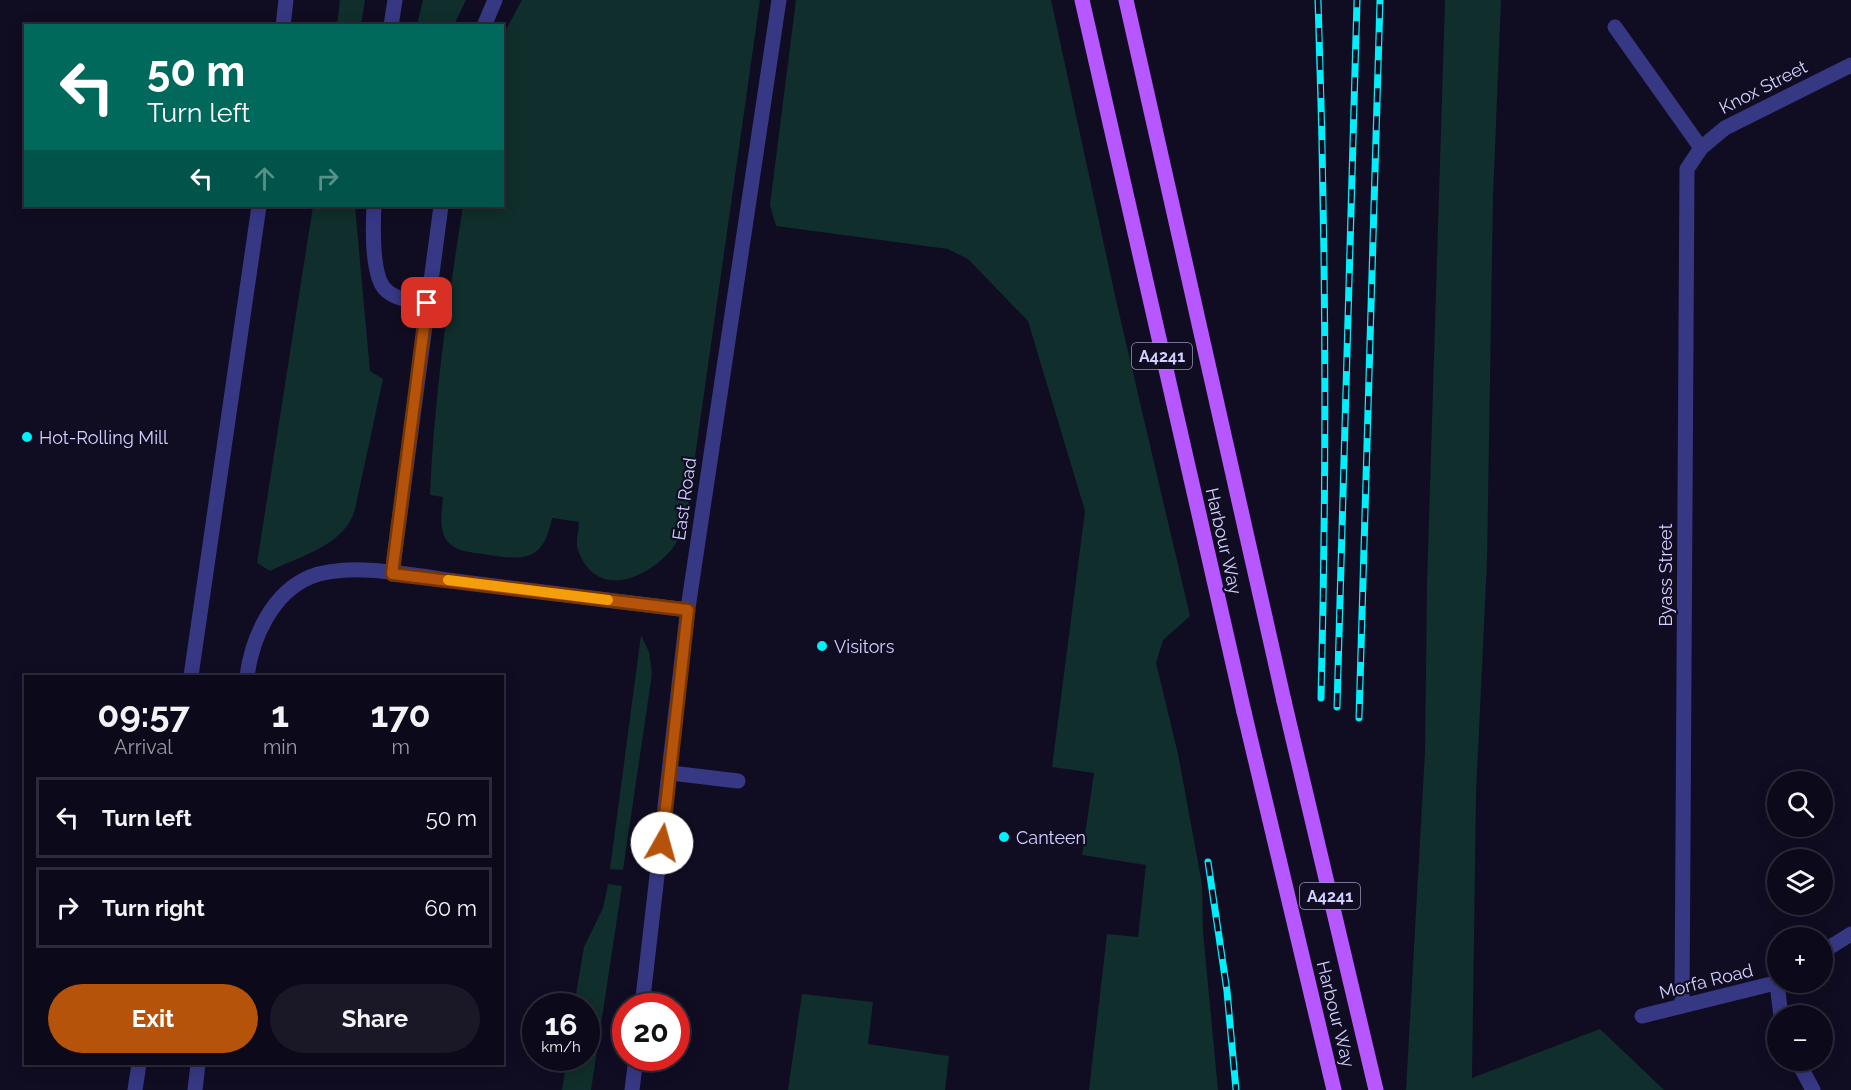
<!DOCTYPE html>
<meta charset="utf-8">
<style>
body{margin:0;font-family:Raleway,sans-serif;background:#1a1827;color:#f1f3f6;height:100vh;display:flex;flex-direction:column;font-size:22px;white-space:nowrap}
*{box-sizing:border-box;margin:0}
p{font-size:20px;color:#9a9aa2}
.icon{flex:none;width:33px;height:33px;fill:none;stroke:currentColor;stroke-width:2;stroke-linecap:round;stroke-linejoin:round}
.map{position:relative;flex:1;overflow:hidden}
.sheet{position:absolute;left:24px;top:675px;width:480px;height:390px;display:flex;flex-direction:column;background:#0c0a1a;border-radius:0px;box-shadow:0 3px 15px #0003,0 0 0 2px #2c2b39}
.sheet>*{flex:none}
.guide{position:absolute;left:24px;top:24px;width:480px;height:183px;border-radius:0px;box-shadow:0 3px 15px #0003,0 0 0 2px #2c2b39;background:#00695c;color:#fff;overflow:hidden}
.tools{position:absolute;left:1767px;top:771px;display:grid;gap:12px}
.tools a{display:grid;place-items:center;width:66px;height:66px;border-radius:50%;background:#0c0a1a;box-shadow:0 3px 15px #0003,0 0 0 2px #2c2b39;font-size:30px}
.speed{position:absolute;left:522px;top:993px;display:flex;gap:12px;font-size:30px;font-weight:700;text-align:center}
.speed>*{display:grid;place-content:center;width:78px;height:78px;border-radius:50%;background:#0c0a1a;box-shadow:0 3px 15px #0003,0 0 0 2px #2c2b39;line-height:1}
.speed small{font-size:15px;font-weight:400}
.speed .limit{border:9px solid #d22;background:#fff;color:#111}
.pin{position:absolute;display:grid;place-items:center;width:51px;height:51px;color:#fff;margin:-26px;border-radius:12px;box-shadow:0 3px 9px #0006}
.me{position:absolute;width:66px;margin:-33px;rotate:7deg;stroke-linejoin:round;filter:drop-shadow(0 0 4px #0008)}
.turn{display:flex;align-items:center;gap:21px;height:126px;padding:0 24px;font-size:27px}
.turn .icon{width:78px;height:78px;stroke-width:2.5}
.turn b{display:block;font-size:42px;line-height:51px}
.lanes{display:flex;align-items:center;height:57px;padding:0 24px;background:#0003;justify-content:center;gap:30px;direction:ltr}
.lanes .off{opacity:.35}
.eta{display:flex;justify-content:space-evenly;align-items:center;height:102px;text-align:center}
.eta b{font-size:36px;font-weight:700;line-height:42px}
.primary-button{display:flex;gap:12px;margin-top:auto;padding:12px 24px}
.primary-button a{flex:1;height:69px;border-radius:36px;background:#b45309;color:#fff;font-size:24px;font-weight:700;line-height:69px;text-align:center}
.primary-button a+a{background:#1a1827;color:#f1f3f6}
ul{padding:0;list-style:none}
li{display:flex;align-items:center;gap:18px;height:81px;margin:0 12px 9px;padding:0 12px;border:3px solid #2c2b39;border-radius:0px}
li div{flex:1}
li b{display:block;font-size:22px}
li em{font-style:normal}
.map>svg:first-child{display:block}
.green{fill:#102e2b}
.lines{fill:none;stroke-linecap:round;stroke-linejoin:round}
.minor{stroke:#373884;stroke-width:15}
.major{stroke:#b757ff;stroke-width:15}
.rail-casing{stroke:#00f0fb;stroke-width:7}
.rail{stroke:#100d23;stroke-width:4.5;stroke-dasharray:14;stroke-linecap:butt}
.major-bridge{stroke:#b757ff;stroke-width:15}
.route-casing{stroke:#753606;stroke-width:15}
.route{stroke:#b45309;stroke-width:10}
.slow{stroke:#f59e0b;stroke-width:10}
.poi-dot{fill:#00f0fb;stroke:#100d23;stroke-width:2}
.labels{text-anchor:middle;dominant-baseline:central;stroke-width:4.5;stroke-linejoin:round;paint-order:stroke}
.shield{fill:#100d23;stroke:#9896bd;stroke-width:1.5}
.shield-label{font-size:16px;font-weight:bold;fill:#d2d0ff}
.street-label{font-size:18px;fill:#d2d0ff;stroke:#100d23}
.poi-label{font-size:18px;fill:#d2d0ff;stroke:#100d23;text-anchor:start}
</style>
<div class="map">
<svg width="1851" height="1090" viewBox="0 0 1851 1090">
<rect width="100%" height="100%" fill="#100d23"/>
<path class="green" d="M340,0H365L361,25H337Z
M423,0H466L454,25H417Z
M522,0H760L686,520C682,529 678,542 672,549C646,580 596,600 578,550C575,542 579,530 579,522L552,518C543,564 522,560 483,554C471,552 457,552 448,542C438,531 442,510 443,497L430,495C434,398 448,301 463,206H502L503,35Z
M796,0H1051L1116,300L1190,616L1163,640L1156,663L1178,754L1202,884L1203,932L1218,1090H1089L1107,934L1138,937L1146,865L1082,855L1094,773L1052,767L1085,511L1028,321L968,259L948,249L776,226L770,205Z
M1445,0H1501L1493,197L1487,561L1476,794L1472,1078L1600,1029L1664,1090H1406L1425,752L1427,584Z
M313,206H355L370,371L383,379L355,509C346,545 300,556 270,571L257,563Z
M641,635L649,652L652,674L623,870L610,869Z
M608,884L622,886L591,1090H562L567,1058H586V1006H574L584,947L603,908Z
M802,994L873,1002L868,1044L949,1056L945,1090H788Z"/>
<g class="lines">
<path class="minor" d="M283,26L286,0
M391,26L395,0
M484,26L495,0
M1615,27L1701,148
M374,206C373,225 371,279 387,291C397,300 414,301 427,303
M392,574L441,206
M191,676L259,206
M247,676C252,638 272,593 310,577C353,560 425,578 471,583C544,592 616,601 688,610
M671,773L738,781
M1822,952L1851,934
M1777,984L1781,1016
M642,1006L687,615L779,0
M1682,1006L1687,169L1701,148L1725,128L1851,65
M1642,1016L1779,982
M1797,1060L1813,1090
M135,1090L139,1064
M195,1090L198,1064
M632,1090L636,1058"/>
<path class="major" d="M1082,0L1244,712
M1126,0L1284,701"/>
<g class="rail-casing">
<path id="rail" d="M1318,0C1326,233 1327,465 1321,698
M1337,707L1357,0
M1359,718L1380,0
M1208,862L1227,991L1236,1090"/>
</g>
<use href="#rail" class="rail"/>
<path class="major-bridge" d="M1284,701L1376,1090
M1244,712L1334,1090"/>
</g>
<g class="lines">
<g class="route-casing">
<path id="route" d="M427,303L392,574L688,610L662,843"/>
</g>
<use href="#route" class="route"/>
<path class="slow" d="M448,580L608,600"/>
</g>
<g class="poi-dot">
<circle cx="27" cy="437" r="6"/>
<circle cx="822" cy="646" r="6"/>
<circle cx="1004" cy="837" r="6"/>
</g>
<g class="labels">
<g class="shield">
<rect x="1132" y="343" width="60" height="26" rx="4.5"/>
<rect x="1300" y="883" width="60" height="26" rx="4.5"/>
</g>
<g class="shield-label">
<text x="1162" y="356">A4241</text>
<text x="1330" y="896">A4241</text>
</g>
<g class="street-label">
<text transform="translate(1763 87) rotate(-27)">Knox Street</text>
<text transform="translate(684 499) rotate(-82)">East Road</text>
<text transform="translate(1224 541) rotate(77)">Harbour Way</text>
<text transform="translate(1665 575) rotate(-90)">Byass Street</text>
<text transform="translate(1706 981) rotate(-14)">Morfa Road</text>
<text transform="translate(1336 1014) rotate(76)">Harbour Way</text>
</g>
<g class="poi-label">
<text x="39" y="437">Hot-Rolling Mill</text>
<text x="834" y="646">Visitors</text>
<text x="1016" y="837">Canteen</text>
</g>
</g>
</svg>
<div class="tools">
<a><svg class="icon" aria-label="search" viewBox="0 0 24 24"><circle cx="10" cy="10" r="6"/><path d="M15 15l6 6"/></svg></a>
<a><svg class="icon" aria-label="layers" viewBox="0 0 24 24"><path d="M12 4l9 5-9 5-9-5zM3 14l9 5 9-5"/></svg></a>
<a>+</a>
<a>−</a>
</div>
<div class="speed"><div>16<small>km/h</small></div><div class="limit">20</div></div>
<div class="pin" style="left:427px;top:303px;background:#d93025"><svg class="icon" aria-label="arrive" viewBox="0 0 24 24"><path d="M6 21V4h12l-3 4 3 4H6"/></svg></div>
<svg class="me" style="left:662px;top:843px" viewBox="-20 -20 40 40"><circle r="19" fill="#fff"/><path d="M0-13L10 11 0 6-10 11z" fill="#b45309"/></svg>
<div class="guide">
<div class="turn"><svg class="icon" aria-label="left" viewBox="0 0 24 24"><path d="M17 20v-9H6M10 6l-5 5 5 5"/></svg><div><b>50 m</b>Turn left</div></div>
<div class="lanes"><svg class="icon" aria-label="left" viewBox="0 0 24 24"><path d="M17 20v-9H6M10 6l-5 5 5 5"/></svg><svg class="icon off" aria-label="ahead" viewBox="0 0 24 24"><path d="M12 20V5M6 11l6-6 6 6"/></svg><svg class="icon off" aria-label="right" viewBox="0 0 24 24"><path d="M7 20v-9h11M14 6l5 5-5 5"/></svg></div>
</div>
<section class="sheet">
<div class="eta">
<div><b>09:57</b><p>Arrival</p></div>
<div><b>1</b><p>min</p></div>
<div><b>170</b><p>m</p></div>
</div>
<ul>
<li><svg class="icon" aria-label="left" viewBox="0 0 24 24"><path d="M17 20v-9H6M10 6l-5 5 5 5"/></svg><div><b>Turn left</b></div><em>50 m</em></li>
<li><svg class="icon" aria-label="right" viewBox="0 0 24 24"><path d="M7 20v-9h11M14 6l5 5-5 5"/></svg><div><b>Turn right</b></div><em>60 m</em></li>
</ul>
<div class="primary-button"><a>Exit</a><a>Share</a></div>
</section>
</div>
